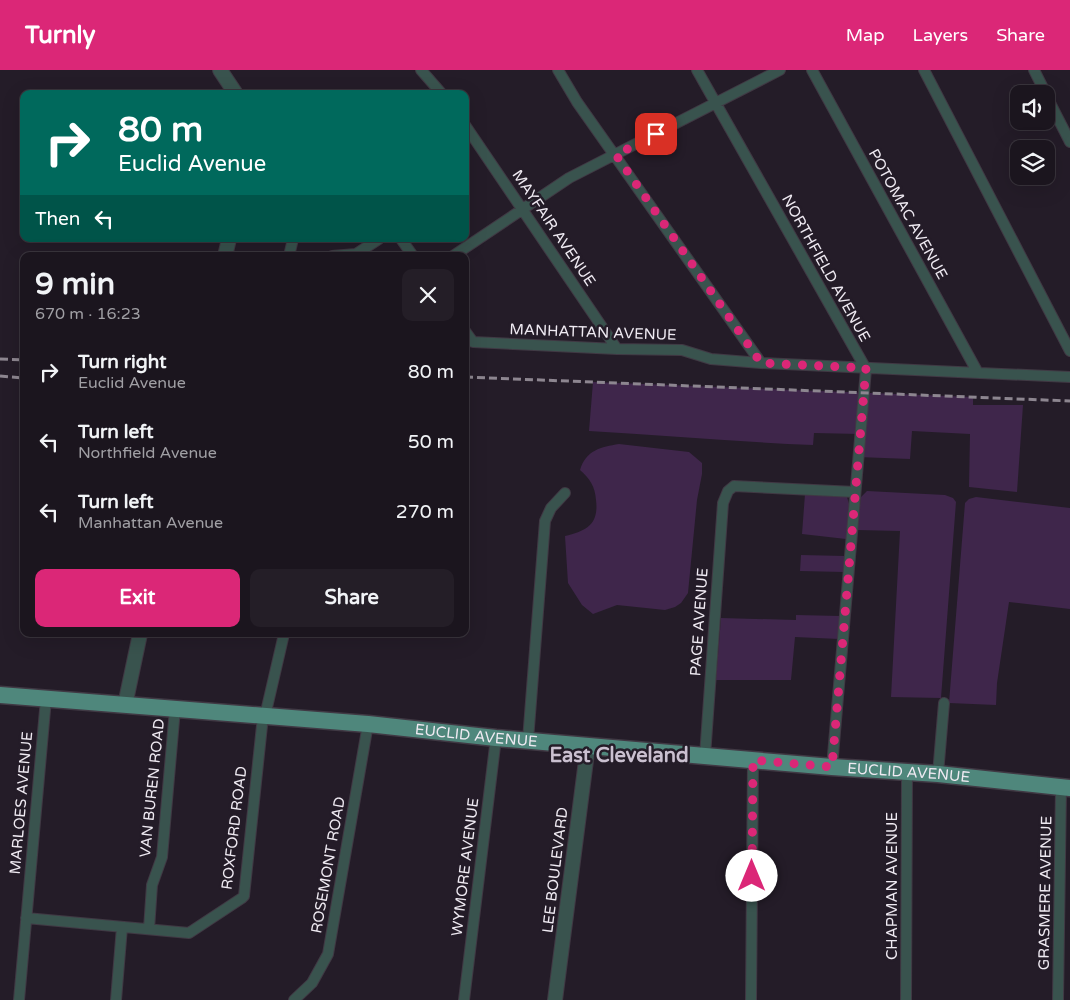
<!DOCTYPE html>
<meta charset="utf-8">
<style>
body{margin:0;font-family:"Varela Round",sans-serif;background:#241e27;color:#f1f3f6;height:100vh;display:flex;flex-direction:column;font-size:19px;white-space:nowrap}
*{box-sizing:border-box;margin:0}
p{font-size:16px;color:#a09fa4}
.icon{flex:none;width:28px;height:28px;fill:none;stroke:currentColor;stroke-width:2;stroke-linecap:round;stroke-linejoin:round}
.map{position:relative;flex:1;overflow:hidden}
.drawer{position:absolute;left:20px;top:182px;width:449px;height:385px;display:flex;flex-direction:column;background:#1b151e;border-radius:10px;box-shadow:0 5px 20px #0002,0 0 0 1px #39343c}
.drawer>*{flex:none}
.guide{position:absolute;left:20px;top:20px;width:449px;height:152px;border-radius:10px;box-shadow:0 5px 20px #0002,0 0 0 1px #39343c;background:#00695c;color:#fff;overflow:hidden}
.buttons{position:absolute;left:1010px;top:15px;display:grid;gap:10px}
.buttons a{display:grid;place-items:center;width:45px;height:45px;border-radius:10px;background:#1b151e;box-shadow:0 5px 20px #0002,0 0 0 1px #39343c;font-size:25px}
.pin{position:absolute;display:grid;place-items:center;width:42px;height:42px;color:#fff;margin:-21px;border-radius:10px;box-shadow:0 2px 8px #0006}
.me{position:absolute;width:55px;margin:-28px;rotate:0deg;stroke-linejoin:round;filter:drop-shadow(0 0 4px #0008)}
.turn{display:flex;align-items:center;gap:18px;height:105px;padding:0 15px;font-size:22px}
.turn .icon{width:65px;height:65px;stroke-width:2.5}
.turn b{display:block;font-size:35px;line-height:42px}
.then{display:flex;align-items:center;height:48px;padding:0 15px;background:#0003;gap:10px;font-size:19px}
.round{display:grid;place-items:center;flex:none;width:52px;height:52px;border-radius:10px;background:#241e27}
.headline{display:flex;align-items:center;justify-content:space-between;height:85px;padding:0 15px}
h1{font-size:30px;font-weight:700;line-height:38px}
.cta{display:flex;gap:10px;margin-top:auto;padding:10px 15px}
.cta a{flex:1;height:58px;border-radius:10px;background:#db2777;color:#fff;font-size:20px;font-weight:700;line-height:58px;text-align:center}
.cta a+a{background:#241e27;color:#f1f3f6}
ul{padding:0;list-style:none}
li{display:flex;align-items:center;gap:15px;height:70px;padding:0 15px}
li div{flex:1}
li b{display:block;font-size:19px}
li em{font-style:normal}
header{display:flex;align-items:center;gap:30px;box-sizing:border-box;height:70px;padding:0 25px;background:#db2777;color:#fff}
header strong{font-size:24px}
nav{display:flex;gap:28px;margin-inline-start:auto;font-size:18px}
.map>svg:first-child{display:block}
.green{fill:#3f264b}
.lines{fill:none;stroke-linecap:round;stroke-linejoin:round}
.minor-casing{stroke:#403944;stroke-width:12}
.tertiary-casing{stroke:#403944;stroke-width:16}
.primary-casing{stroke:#403944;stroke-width:19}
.minor{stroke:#39534e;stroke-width:10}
.tertiary{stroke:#39534e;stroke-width:14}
.primary{stroke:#4f877c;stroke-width:16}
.rail{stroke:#8d8690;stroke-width:3;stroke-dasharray:8 4;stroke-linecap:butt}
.route{stroke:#db2777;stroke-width:9;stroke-dasharray:0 16.2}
.labels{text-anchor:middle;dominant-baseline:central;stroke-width:5;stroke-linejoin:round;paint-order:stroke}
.street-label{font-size:15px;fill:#efeaf2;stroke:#241c28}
.district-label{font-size:20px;font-weight:bold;fill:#cac0d0;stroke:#241c28}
</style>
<header>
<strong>Turnly</strong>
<nav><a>Map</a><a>Layers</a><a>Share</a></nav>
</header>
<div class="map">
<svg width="1070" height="930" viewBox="0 0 1070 930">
<rect width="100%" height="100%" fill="#241c28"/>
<path class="green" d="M593,312L973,327V335H1023L1017,422L969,417L970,364L912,361L910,389L858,387L860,364L814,363L813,375C738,372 664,365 589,361Z
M619,374L689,382L702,393V404L697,430L688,523L681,533L675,537L665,540L617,535L593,544L582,535L568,513L565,466C587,461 599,454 596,430C595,416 590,409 580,400C586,380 601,377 619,374Z
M867,421L945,425L953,428L956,432L941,628L891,627L900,461L857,460L861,427Z
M805,424L847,427L849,434L846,469L802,464Z
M976,427L1070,438V539L1009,532L997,613L996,635L949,633L965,433L969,429Z
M801,485L845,486L844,502L800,501Z
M796,545L840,546L839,569L795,567L791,610H716L721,548L796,550Z"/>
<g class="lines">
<g class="minor-casing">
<path id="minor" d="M421,0L442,24
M558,0L577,32L761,293
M697,0L866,299L832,697
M812,0L978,303
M924,0L1070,281
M1034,0L1046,24
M1046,25L1070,72
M465,55L617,279
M401,169L413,186
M289,186L293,169
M332,186L356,184L379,169
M453,186L569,108L780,0
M465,261L473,272L617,279L682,280L711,289L761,293L1070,307
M265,646L284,564
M528,670L545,451L551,438L565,423
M705,686L723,433L728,421L734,416L855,422
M938,704L944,633
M26,848L189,863L242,828L244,826L263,646
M149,859L152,815L162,787L175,639
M19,930L46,629
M116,930L122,857
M294,930L312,913L328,884L368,654
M464,930L496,668
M751,930L753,690
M906,930L907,702
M1058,930L1061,717"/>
</g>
<g class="tertiary-casing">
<path id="tertiary" d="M220,0L236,24
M225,186L229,169
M125,635L140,564
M555,930L588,675"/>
</g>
<g class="primary-casing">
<g id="primary">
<path id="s1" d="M0,625L368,654L496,668L832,697L938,704L1070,718"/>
</g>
</g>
<use href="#minor" class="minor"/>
<use href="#tertiary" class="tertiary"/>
<use href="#primary" class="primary"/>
<path class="rail" d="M0,289L24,290
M0,306L24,308
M465,307L1070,331"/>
</g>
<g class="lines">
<path class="route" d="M656,64L616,85L761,293L866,298L832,697L753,690L752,806"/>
</g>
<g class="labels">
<g class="street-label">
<text transform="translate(908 144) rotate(61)">POTOMAC AVENUE</text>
<text transform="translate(554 158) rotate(56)">MAYFAIR AVENUE</text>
<text transform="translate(826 198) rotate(61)">NORTHFIELD AVENUE</text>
<text transform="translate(593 262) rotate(2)">MANHATTAN AVENUE</text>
<text transform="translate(699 552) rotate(-86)">PAGE AVENUE</text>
<text stroke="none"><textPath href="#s1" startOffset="478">EUCLID AVENUE</textPath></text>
<text stroke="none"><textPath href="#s1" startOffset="912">EUCLID AVENUE</textPath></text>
<text transform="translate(152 718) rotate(-84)">VAN BUREN ROAD</text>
<text transform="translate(21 733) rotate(-85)">MARLOES AVENUE</text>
<text transform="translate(234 758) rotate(-83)">ROXFORD ROAD</text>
<text transform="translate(328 795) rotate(-80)">ROSEMONT ROAD</text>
<text transform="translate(465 797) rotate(-83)">WYMORE AVENUE</text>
<text transform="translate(555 800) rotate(-83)">LEE BOULEVARD</text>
<text transform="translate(892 816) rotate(-90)">CHAPMAN AVENUE</text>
<text transform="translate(1045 823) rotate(-89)">GRASMERE AVENUE</text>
</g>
<g class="district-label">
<text x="619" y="686">East Cleveland</text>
</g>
</g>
</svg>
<div class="buttons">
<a><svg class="icon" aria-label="sound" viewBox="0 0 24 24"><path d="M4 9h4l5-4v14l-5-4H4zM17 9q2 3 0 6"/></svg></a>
<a><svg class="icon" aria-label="layers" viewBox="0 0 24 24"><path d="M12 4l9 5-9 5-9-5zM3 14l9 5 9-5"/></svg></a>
</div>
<div class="pin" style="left:656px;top:64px;background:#d93025"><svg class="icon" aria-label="arrive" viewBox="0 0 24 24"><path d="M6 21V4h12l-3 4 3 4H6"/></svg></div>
<svg class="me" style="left:752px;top:806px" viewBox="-20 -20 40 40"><circle r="19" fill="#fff"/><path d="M0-13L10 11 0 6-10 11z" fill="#db2777"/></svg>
<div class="guide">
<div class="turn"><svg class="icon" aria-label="right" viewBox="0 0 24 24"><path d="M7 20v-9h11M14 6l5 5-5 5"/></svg><div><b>80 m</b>Euclid Avenue</div></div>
<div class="then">Then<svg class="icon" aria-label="left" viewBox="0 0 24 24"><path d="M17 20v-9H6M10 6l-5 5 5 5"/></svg></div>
</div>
<section class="drawer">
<div class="headline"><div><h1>9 min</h1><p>670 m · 16:23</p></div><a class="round"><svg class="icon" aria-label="close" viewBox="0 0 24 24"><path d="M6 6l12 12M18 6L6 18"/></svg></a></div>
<ul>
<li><svg class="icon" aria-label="right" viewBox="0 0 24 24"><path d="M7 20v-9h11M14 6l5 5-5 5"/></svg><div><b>Turn right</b><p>Euclid Avenue</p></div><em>80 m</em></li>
<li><svg class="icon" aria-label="left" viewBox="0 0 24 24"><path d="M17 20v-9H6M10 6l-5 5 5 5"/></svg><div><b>Turn left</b><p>Northfield Avenue</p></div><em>50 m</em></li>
<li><svg class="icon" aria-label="left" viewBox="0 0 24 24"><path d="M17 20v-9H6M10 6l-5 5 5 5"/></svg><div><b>Turn left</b><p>Manhattan Avenue</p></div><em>270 m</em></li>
</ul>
<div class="cta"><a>Exit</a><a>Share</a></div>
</section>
</div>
